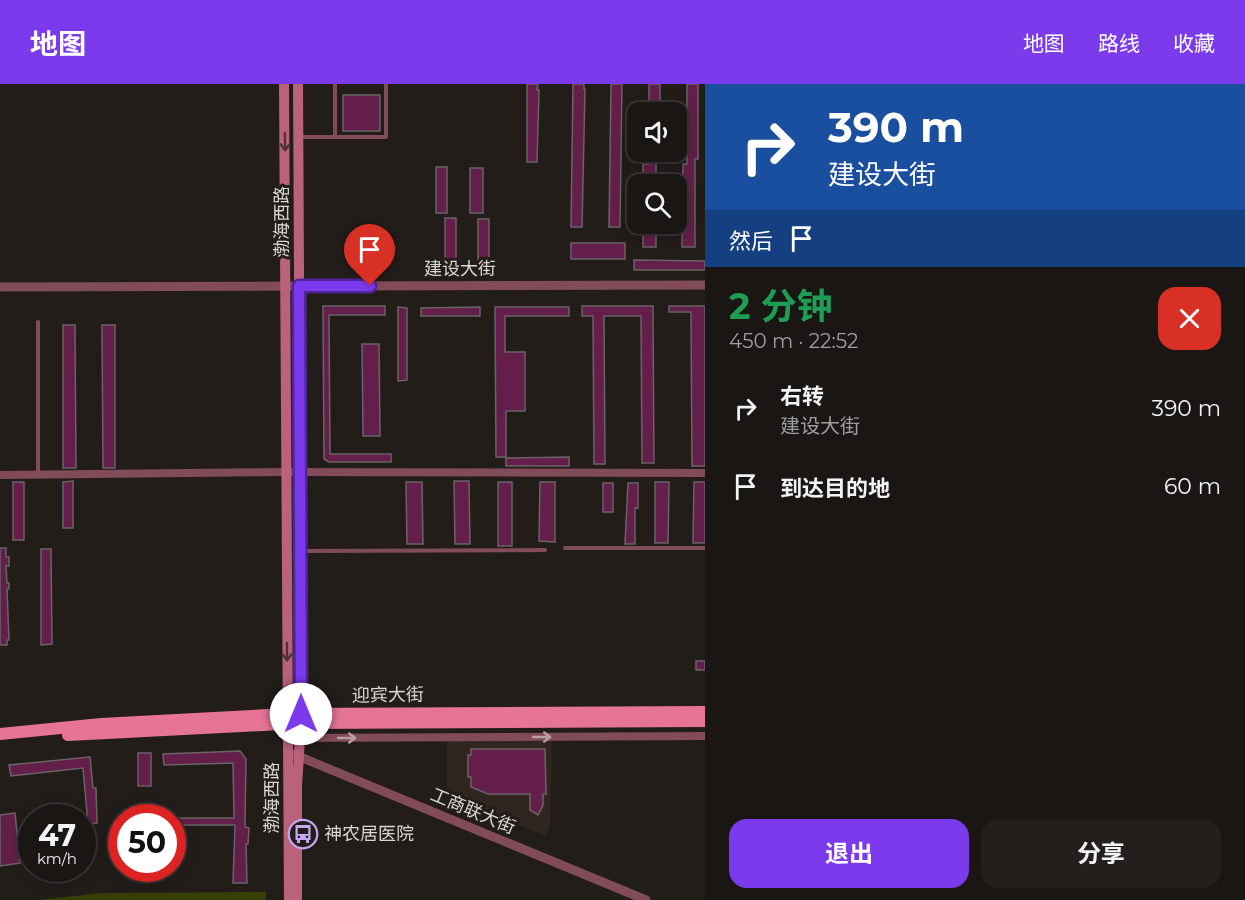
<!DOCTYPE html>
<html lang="zh">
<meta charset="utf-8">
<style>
body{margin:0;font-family:Montserrat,"Noto Sans SC",sans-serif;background:#231f1d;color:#f1f3f6;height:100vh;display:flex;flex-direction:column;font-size:22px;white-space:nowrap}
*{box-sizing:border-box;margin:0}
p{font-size:20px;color:#9f9fa0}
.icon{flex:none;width:33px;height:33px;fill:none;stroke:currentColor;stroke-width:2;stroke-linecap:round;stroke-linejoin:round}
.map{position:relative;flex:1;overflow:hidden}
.details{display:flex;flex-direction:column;background:#1a1614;width:540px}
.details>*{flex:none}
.guide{background:#1a4fa0;color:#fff;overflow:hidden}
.fabs{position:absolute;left:627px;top:18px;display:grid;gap:12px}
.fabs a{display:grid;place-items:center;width:60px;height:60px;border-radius:12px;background:#1a1614;box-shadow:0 3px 15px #0003,0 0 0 2px #383534;font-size:30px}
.speed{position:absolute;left:18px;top:720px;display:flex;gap:12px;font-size:30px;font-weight:700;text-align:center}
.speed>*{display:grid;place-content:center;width:78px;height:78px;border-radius:50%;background:#1a1614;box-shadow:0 3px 15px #0003,0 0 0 2px #383534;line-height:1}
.speed small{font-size:15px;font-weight:400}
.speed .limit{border:9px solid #d22;background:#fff;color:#111}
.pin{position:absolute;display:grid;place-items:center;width:51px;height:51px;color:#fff;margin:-62px -26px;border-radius:50% 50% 50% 0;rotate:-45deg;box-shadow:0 0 6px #0007}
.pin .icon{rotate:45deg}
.me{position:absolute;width:66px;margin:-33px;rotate:0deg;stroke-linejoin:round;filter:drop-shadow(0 0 4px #0008)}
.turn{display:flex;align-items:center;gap:21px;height:126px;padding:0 24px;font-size:27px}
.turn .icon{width:78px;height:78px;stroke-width:2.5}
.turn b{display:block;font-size:42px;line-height:51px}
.then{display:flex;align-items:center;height:57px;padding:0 24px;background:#0003;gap:12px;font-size:22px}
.round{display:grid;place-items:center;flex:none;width:63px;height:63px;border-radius:18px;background:#231f1d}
.summary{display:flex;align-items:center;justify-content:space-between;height:102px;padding:0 24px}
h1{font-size:36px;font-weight:700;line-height:45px;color:#1e9e55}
.button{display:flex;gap:12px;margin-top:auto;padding:12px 24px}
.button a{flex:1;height:69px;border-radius:18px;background:#7c3aed;color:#fff;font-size:24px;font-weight:700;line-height:69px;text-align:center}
.button a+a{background:#231f1d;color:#f1f3f6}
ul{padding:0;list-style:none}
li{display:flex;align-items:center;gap:18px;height:78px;padding:0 24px}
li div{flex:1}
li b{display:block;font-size:22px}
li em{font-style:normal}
header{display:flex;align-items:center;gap:36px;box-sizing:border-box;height:84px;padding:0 30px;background:#7c3aed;color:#fff}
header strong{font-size:28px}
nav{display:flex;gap:33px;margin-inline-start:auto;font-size:21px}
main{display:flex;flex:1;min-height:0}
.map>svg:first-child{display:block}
.built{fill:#31251f}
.green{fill:#353f06}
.building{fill:#631f49;stroke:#6b6367;stroke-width:1.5}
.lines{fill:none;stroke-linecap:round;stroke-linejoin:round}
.service{stroke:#824b5a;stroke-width:4}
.minor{stroke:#824b5a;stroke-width:8}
.tertiary{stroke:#824b5a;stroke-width:9}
.secondary{stroke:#ba627c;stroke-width:10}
.primary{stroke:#e67496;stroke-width:12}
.oneway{stroke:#503237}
.oneway2{stroke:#b79ea3}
.route-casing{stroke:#51269a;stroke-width:15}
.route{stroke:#7c3aed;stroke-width:10}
.labels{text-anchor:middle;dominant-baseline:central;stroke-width:6;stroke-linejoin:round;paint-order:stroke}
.street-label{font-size:18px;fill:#dad6d4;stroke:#231d1a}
.poi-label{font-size:18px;fill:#dad6d4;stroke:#231d1a;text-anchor:start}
</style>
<header>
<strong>地图</strong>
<nav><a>地图</a><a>路线</a><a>收藏</a></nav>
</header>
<main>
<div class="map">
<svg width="705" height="816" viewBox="0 0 705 816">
<rect width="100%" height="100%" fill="#231d1a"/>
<path class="built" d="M447,651H552L550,742L545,752L447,710Z"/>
<path class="green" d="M266,808V816H38L102,809Z"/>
<path class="building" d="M527,0H538L537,6H539L537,78H527Z
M573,0H584V5H585L582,143H571Z
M611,0H622L620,143H609Z
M649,0H660V28H649Z
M687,0H698V75H695V163H682L683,80H687Z
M343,11H380V47H343Z
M649,68H660V76H656V100H643V80H649Z
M436,83H447V129H436Z
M470,84H483V129H470Z
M445,134H456V180H445Z
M478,135H489V177H491V183H478Z
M643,140H656V163H643Z
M571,159H625V175H571Z
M634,176L705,177V186H634Z
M323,222H385V231H329L330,370H391V378H329L324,375Z
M582,222H653L654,379H642L641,232H604L605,380H594L593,232H582Z
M669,222H705V382H692L691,228H669Z
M398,223L407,224V296L398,297Z
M480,223V232H421V224Z
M495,223H569V232H505V268H525V327H506V373H496Z
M63,241H75L76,384H63Z
M102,241H115V384H103Z
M362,260H379L380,352H363Z
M569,373V382H506V374Z
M73,397V444H63V398Z
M454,397H469L470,460H455Z
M13,398H24V456H13Z
M406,398H422L423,460H407Z
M498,398H512V462H498Z
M540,398H555V458L539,457Z
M655,398H669L668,459H655Z
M694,398H705V459H693Z
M603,399H613V428H603Z
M628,399H638V424H635V460H625Z
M0,464H6V473H9V482H6L7,499H9V505H7L9,556H7V561H0Z
M41,465H51L52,560L41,561Z
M696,577H705V586H696Z
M471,665H545L546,710H543V721L538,731L530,726V710H488L471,703V693H468V671H471Z
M240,667L246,675L245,743L249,744L248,760H246L247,799H233L235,741H172V734H234L233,679L164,681L163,670Z
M138,669H151V702H138Z
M90,673L93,704H96L97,739L88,740L83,684L11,692L9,681Z
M15,729L20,779L0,782V731Z"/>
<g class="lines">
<path class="service" d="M299,53H386V0
M335,53V0
M38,238V390
M565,464H705
M302,467L545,466"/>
<path class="minor" d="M0,391L286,388L705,389
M288,654L705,652"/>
<path class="tertiary" d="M0,203L705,201
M293,670L646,816"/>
<path class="secondary" d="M284,0L289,816
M297,816V702L301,639V564L298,0"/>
<path class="primary" d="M0,650L101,640L287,630L705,628
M68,651L301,639L705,637"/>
</g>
<defs><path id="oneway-shaft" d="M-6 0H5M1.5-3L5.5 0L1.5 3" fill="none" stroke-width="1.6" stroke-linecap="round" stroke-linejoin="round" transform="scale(1.5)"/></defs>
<g class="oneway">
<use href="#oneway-shaft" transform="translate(285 58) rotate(89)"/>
<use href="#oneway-shaft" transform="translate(287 568) rotate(90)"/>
</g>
<g class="oneway2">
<use href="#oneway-shaft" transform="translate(542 653)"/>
<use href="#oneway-shaft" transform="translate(347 654)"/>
</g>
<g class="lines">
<g class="route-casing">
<path id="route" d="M301,630L299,202H370"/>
</g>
<use href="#route" class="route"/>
</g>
<defs>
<g id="bus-ring" transform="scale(1.5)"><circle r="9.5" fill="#231d1a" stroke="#c3a7f2" stroke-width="1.5"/><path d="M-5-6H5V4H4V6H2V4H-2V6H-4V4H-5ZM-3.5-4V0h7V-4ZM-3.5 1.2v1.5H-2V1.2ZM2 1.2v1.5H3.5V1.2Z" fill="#c3a7f2"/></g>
</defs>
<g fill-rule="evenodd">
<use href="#bus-ring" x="303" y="750"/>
</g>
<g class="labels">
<g class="street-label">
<text transform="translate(282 138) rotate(-90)">渤海西路</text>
<text x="460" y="185">建设大街</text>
<text transform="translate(388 611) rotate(-1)">迎宾大街</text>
<text transform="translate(272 714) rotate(-90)">渤海西路</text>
<text transform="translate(473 727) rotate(23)">工商联大街</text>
</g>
<g class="poi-label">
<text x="324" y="750">神农居医院</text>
</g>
</g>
</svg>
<div class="fabs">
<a><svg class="icon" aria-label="sound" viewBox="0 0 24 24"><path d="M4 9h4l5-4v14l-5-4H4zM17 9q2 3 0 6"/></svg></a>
<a><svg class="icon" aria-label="search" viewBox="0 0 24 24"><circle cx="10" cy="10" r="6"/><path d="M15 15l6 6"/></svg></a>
</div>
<div class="speed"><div>47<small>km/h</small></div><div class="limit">50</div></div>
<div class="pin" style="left:370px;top:202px;background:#d93025"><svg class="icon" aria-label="arrive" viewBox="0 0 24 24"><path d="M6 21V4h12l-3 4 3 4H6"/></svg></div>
<svg class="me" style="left:301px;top:630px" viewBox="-20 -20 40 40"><circle r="19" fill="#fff"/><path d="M0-13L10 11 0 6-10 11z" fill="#7c3aed"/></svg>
</div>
<section class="details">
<div class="guide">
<div class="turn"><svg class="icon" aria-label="right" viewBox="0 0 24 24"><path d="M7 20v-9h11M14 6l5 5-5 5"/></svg><div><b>390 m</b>建设大街</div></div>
<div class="then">然后<svg class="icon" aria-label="arrive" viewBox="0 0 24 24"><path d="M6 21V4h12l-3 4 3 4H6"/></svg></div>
</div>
<div class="summary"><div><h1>2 分钟</h1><p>450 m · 22:52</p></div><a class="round" style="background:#d93025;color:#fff"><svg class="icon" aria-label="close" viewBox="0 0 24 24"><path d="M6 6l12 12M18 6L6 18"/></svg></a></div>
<ul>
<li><svg class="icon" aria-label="right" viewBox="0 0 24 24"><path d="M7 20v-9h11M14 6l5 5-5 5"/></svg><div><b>右转</b><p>建设大街</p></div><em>390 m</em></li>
<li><svg class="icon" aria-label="arrive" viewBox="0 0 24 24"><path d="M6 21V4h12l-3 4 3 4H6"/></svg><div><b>到达目的地</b></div><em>60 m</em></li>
</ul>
<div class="button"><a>退出</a><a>分享</a></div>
</section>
</main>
